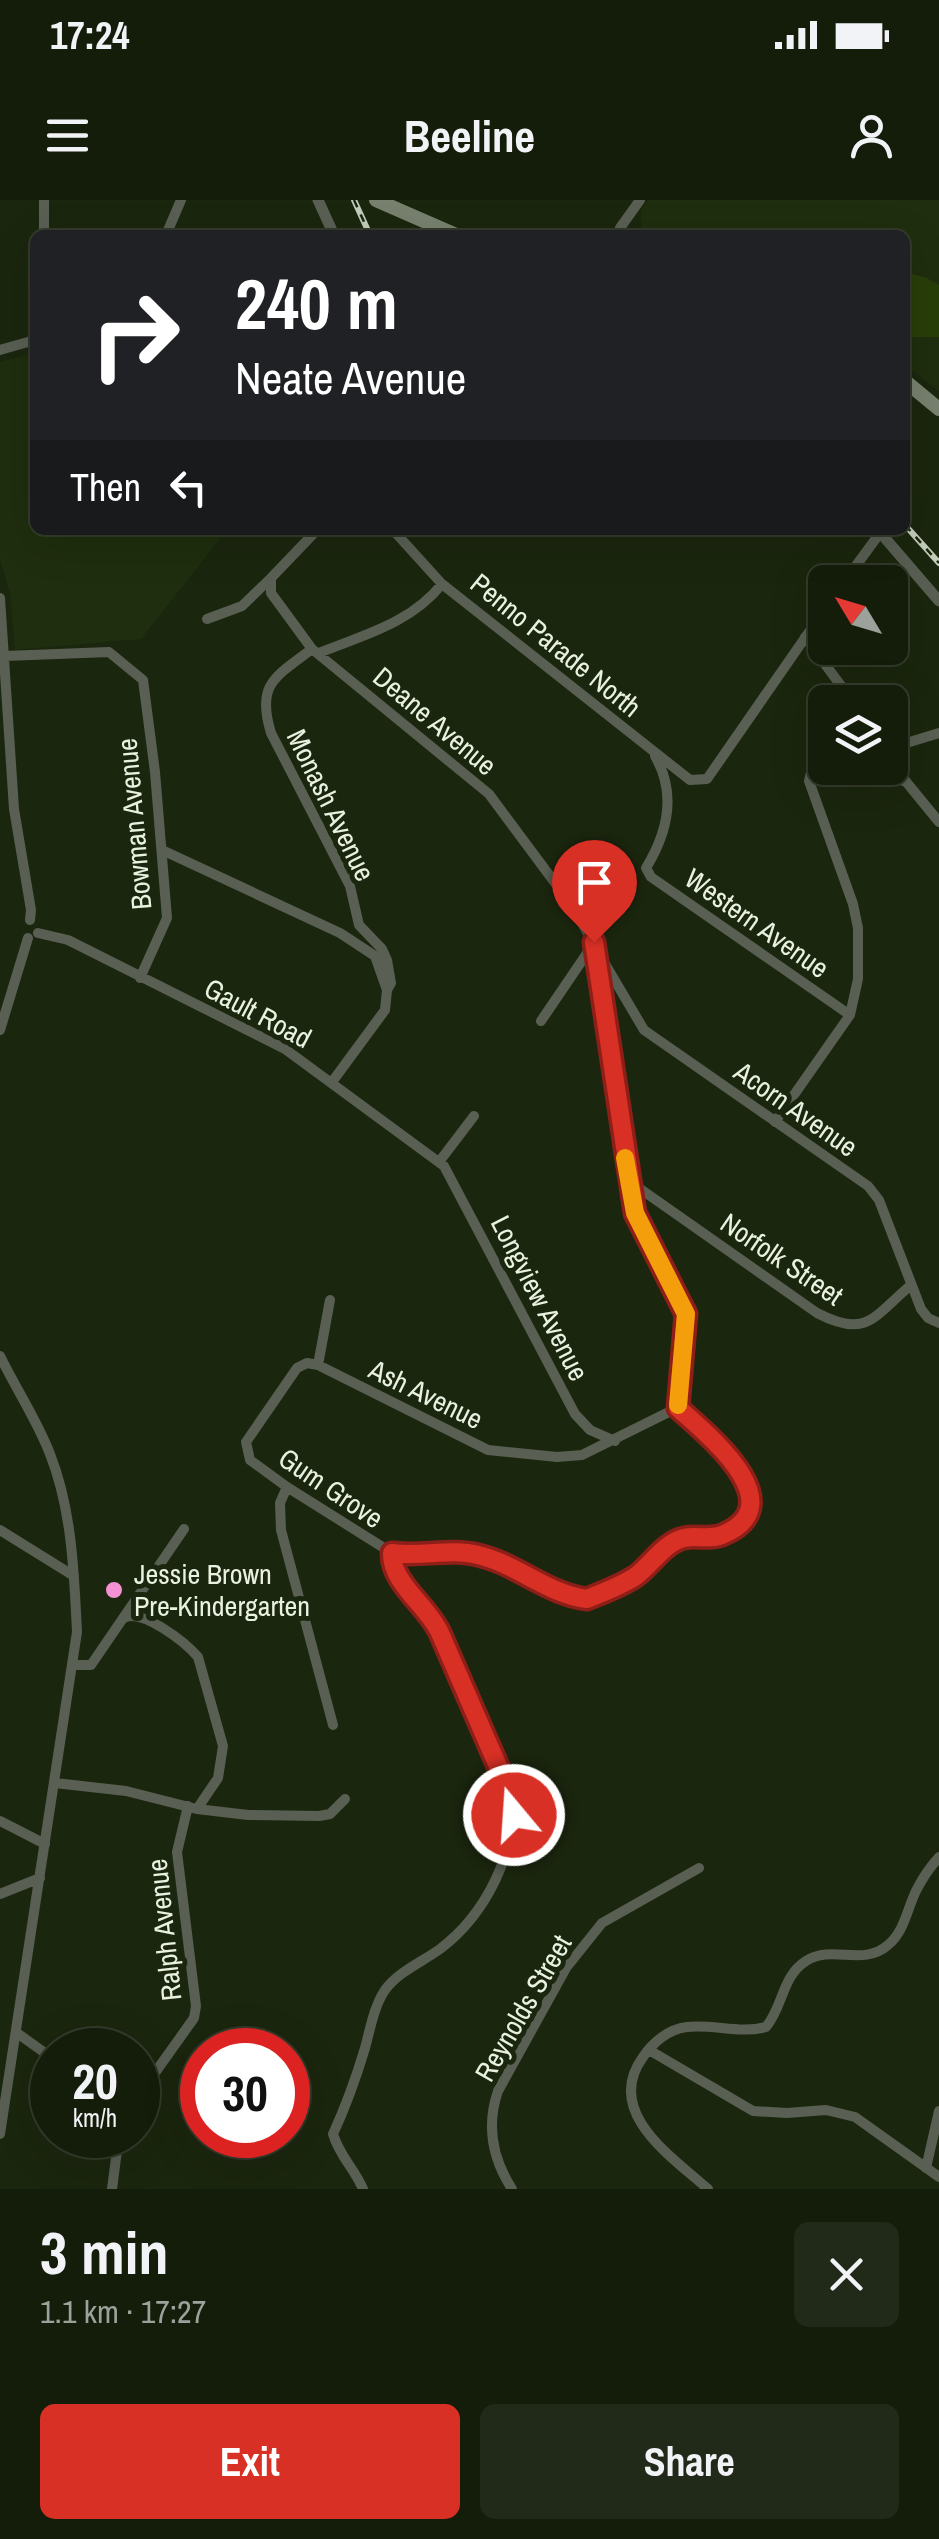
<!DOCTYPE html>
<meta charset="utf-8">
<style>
body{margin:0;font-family:"Archivo Narrow",sans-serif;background:#212918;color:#f1f3f6;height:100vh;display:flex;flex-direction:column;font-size:38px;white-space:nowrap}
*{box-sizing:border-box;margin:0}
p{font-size:32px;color:#9da19c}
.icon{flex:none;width:55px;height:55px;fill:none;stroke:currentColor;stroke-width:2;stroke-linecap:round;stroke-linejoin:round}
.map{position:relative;height:1989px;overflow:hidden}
.side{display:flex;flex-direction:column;background:#141c0a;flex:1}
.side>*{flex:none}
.banner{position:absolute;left:30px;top:30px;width:880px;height:305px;border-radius:15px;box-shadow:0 10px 40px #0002,0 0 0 2px #333a2b;background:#202124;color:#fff;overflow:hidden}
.needle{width:65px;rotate:308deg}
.fabs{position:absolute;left:808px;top:365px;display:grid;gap:20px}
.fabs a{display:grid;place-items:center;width:100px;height:100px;border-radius:15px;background:#141c0a;box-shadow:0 10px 40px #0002,0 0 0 2px #333a2b;font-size:50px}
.speed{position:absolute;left:30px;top:1828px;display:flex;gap:20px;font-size:50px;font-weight:700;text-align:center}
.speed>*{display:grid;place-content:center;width:130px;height:130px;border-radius:50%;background:#141c0a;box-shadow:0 10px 40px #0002,0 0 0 2px #333a2b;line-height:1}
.speed small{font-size:25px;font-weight:400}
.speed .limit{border:15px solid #d22;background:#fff;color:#111}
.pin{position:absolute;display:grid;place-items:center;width:85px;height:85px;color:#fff;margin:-102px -42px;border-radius:50% 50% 50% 0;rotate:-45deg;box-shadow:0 0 10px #0007}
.pin .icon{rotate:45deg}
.me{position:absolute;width:110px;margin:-55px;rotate:342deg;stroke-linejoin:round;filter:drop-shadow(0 0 8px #0008)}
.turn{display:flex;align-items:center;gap:35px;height:210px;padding:0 40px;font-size:45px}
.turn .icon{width:130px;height:130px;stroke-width:2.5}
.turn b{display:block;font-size:70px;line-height:85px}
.then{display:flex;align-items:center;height:95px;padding:0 40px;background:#0003;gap:20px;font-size:38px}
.round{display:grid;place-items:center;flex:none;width:105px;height:105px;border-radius:15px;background:#212918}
.headline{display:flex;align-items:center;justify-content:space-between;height:170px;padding:0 40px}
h1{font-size:60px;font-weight:800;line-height:75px}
.button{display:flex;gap:20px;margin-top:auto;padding:20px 40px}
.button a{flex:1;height:115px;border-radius:15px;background:#d93025;color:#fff;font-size:40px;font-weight:800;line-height:115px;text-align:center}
.button a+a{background:#212918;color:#f1f3f6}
.status{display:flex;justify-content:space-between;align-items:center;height:70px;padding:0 50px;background:#141c0a;direction:ltr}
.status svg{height:28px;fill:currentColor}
header{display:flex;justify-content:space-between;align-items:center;height:130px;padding:0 40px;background:#141c0a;font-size:45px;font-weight:800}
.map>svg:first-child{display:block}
.built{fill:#1f2e0e}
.green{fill:#283e09}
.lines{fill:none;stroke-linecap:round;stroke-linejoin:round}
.minor{stroke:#595f53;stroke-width:10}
.tertiary{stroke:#595f53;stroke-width:11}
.secondary{stroke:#77816e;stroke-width:14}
.rail-casing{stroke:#c3cbba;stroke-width:6}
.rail{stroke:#1b260e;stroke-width:2.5;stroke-dasharray:8;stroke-linecap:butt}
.route-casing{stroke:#8d1f18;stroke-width:25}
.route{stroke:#d93025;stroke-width:18}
.slow{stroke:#f59e0b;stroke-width:18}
.poi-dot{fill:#f491d4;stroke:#1b260e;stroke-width:4}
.labels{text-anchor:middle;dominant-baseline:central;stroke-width:10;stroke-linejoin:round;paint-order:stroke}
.street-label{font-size:28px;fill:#e9f1e1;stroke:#1b260e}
.poi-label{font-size:28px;fill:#e9f1e1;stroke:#1b260e;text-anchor:start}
</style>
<div class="status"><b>17:24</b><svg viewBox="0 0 49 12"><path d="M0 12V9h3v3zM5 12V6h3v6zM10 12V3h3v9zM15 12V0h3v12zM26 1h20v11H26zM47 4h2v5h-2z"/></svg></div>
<header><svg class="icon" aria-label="menu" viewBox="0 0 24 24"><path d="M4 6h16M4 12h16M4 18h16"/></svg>Beeline<svg class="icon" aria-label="person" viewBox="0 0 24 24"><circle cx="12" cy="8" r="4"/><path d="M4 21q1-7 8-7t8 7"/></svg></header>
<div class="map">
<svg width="939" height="1989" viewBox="0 0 939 1989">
<rect width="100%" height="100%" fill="#1b260e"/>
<path class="built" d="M648,0H939V191L905,165V35H681L667,29H641V10Z
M35,153V330H227L141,439L15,450L10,394L0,359V162Z"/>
<path class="green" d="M905,72L927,78L939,85V137H905Z"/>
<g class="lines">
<path class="minor" d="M44,35V0
M166,35L181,0
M619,35L620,28L640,0
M0,150L35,140
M317,330L271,378V393L312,449L489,594L570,703L593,742L635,1013L685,1114L677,1208C708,1235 794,1305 722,1335C709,1340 696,1335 684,1338C665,1342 651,1365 636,1376C621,1386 604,1392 587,1399L557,1391L476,1354L453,1352L419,1357L392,1353L287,1287L250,1260L246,1242L297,1168L307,1163L318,1165L488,1250L557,1257L582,1255L677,1208
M393,330L442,384L690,580L707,579L825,409
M844,382L880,333
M0,398L14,609L31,710L30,720
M207,419L242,406L270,379
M805,437L853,502
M312,449C275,477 256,484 271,533L350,686L359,725L382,749L387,760L391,783L387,790
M319,453C364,435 411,423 442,384
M5,456L109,452L143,480L155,572L167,718L140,778
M890,548L939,533
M655,556C677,594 668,632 646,668L651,677L850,815
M890,562L939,622
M872,568L903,581
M162,650L340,733L375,756L387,790L385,810L332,882
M38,733L68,740L285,849L444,966L575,1214L590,1230L615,1241
M601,757L644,830L868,986L879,1000L921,1109L928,1118L939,1123
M541,821L594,743
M0,830L28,738
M775,922L850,815L858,779V728L853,704L809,581L812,568L825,558
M439,962L474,916
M629,981L817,1113C867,1139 873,1117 911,1085
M0,1156C16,1189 37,1220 50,1254C72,1310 74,1372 77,1432L0,1934
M318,1165L330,1100
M287,1287L280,1303L281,1330L333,1525
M0,1330L74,1376
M124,1418C142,1408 185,1442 198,1457L223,1546L218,1578L197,1609
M74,1465H91L184,1329
M55,1583L126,1591L197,1609L248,1615L319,1616L330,1614L345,1599
M0,1621L45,1644
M0,1694L40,1678
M17,1833L52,1858
M649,1850L753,1911L787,1913L826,1910L855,1917L939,1977
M138,1891L147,1884L194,1818L196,1806L177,1652L188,1606
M926,1968L939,1911
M112,1989L119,1935
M363,1989C354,1968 340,1957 333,1934C346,1906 356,1878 365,1848C370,1830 374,1806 385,1790C398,1772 422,1762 440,1749C485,1715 518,1652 511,1596L441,1433C428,1406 391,1384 392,1353
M512,1989C492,1958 486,1926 498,1891L566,1768L602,1723L699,1668
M708,1989C672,1957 603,1912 643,1857C653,1842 669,1829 687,1827C713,1824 741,1834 766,1827C783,1807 782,1776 806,1761C832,1744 863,1767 888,1745C905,1731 907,1708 917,1689C923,1677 930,1667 939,1657"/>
<path class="tertiary" d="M318,0L334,35
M878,330L939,401"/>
<path class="secondary" d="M376,0L456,35
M905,181L939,209"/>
<g class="rail-casing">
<path id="rail" d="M354,0L370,35
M905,325L939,363"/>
</g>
<use href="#rail" class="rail"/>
</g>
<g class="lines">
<g class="route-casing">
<path id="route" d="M514,1615L511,1596L440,1433C428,1406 391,1383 392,1353C421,1357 451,1348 478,1355C517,1364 547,1394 587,1399C604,1392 621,1386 636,1376C651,1365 665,1342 684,1338C696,1335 709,1340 722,1335C795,1305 708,1235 678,1208L686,1114L635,1013L594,742"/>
</g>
<use href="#route" class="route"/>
<path class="slow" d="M625,958L635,1013L686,1114L678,1205"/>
</g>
<circle class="poi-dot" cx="114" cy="1390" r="10"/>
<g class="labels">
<g class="street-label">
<text transform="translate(556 445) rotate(39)">Penno Parade North</text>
<text transform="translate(435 521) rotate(40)">Deane Avenue</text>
<text transform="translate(331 605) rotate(64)">Monash Avenue</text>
<text transform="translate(134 624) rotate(-95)">Bowman Avenue</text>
<text transform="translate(757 723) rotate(35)">Western Avenue</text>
<text transform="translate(258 813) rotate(28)">Gault Road</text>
<text transform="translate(796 909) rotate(35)">Acorn Avenue</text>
<text transform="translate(782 1059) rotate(34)">Norfolk Street</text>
<text transform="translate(540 1098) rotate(63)">Longview Avenue</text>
<text transform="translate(426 1194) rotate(26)">Ash Avenue</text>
<text transform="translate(331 1288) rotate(34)">Gum Grove</text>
<text transform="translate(164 1730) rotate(-96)">Ralph Avenue</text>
<text transform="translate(523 1808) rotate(-60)">Reynolds Street</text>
</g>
<g class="poi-label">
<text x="134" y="1374">Jessie Brown<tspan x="134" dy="32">Pre-Kindergarten</tspan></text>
</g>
</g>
</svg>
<div class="fabs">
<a><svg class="needle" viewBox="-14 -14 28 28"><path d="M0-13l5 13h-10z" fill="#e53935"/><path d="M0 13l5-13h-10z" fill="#9da19c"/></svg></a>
<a><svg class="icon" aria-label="layers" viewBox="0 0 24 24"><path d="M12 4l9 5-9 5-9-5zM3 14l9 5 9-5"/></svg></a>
</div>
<div class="speed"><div>20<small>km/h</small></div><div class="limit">30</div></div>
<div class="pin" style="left:594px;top:742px;background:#d93025"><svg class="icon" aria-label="arrive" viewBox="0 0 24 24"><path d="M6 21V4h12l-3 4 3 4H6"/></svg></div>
<svg class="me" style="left:514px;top:1615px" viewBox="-20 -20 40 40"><circle r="17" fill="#d93025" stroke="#fff" stroke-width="3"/><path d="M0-11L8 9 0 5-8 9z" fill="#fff"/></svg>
<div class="banner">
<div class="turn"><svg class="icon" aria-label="right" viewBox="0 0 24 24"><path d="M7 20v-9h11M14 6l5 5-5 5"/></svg><div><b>240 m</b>Neate Avenue</div></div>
<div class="then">Then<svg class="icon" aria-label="left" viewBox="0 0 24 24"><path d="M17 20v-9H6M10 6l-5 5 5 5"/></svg></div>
</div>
</div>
<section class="side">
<div class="headline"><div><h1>3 min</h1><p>1.1 km · 17:27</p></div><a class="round"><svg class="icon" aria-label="close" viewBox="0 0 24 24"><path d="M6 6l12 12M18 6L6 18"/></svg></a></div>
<div class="button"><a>Exit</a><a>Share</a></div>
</section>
